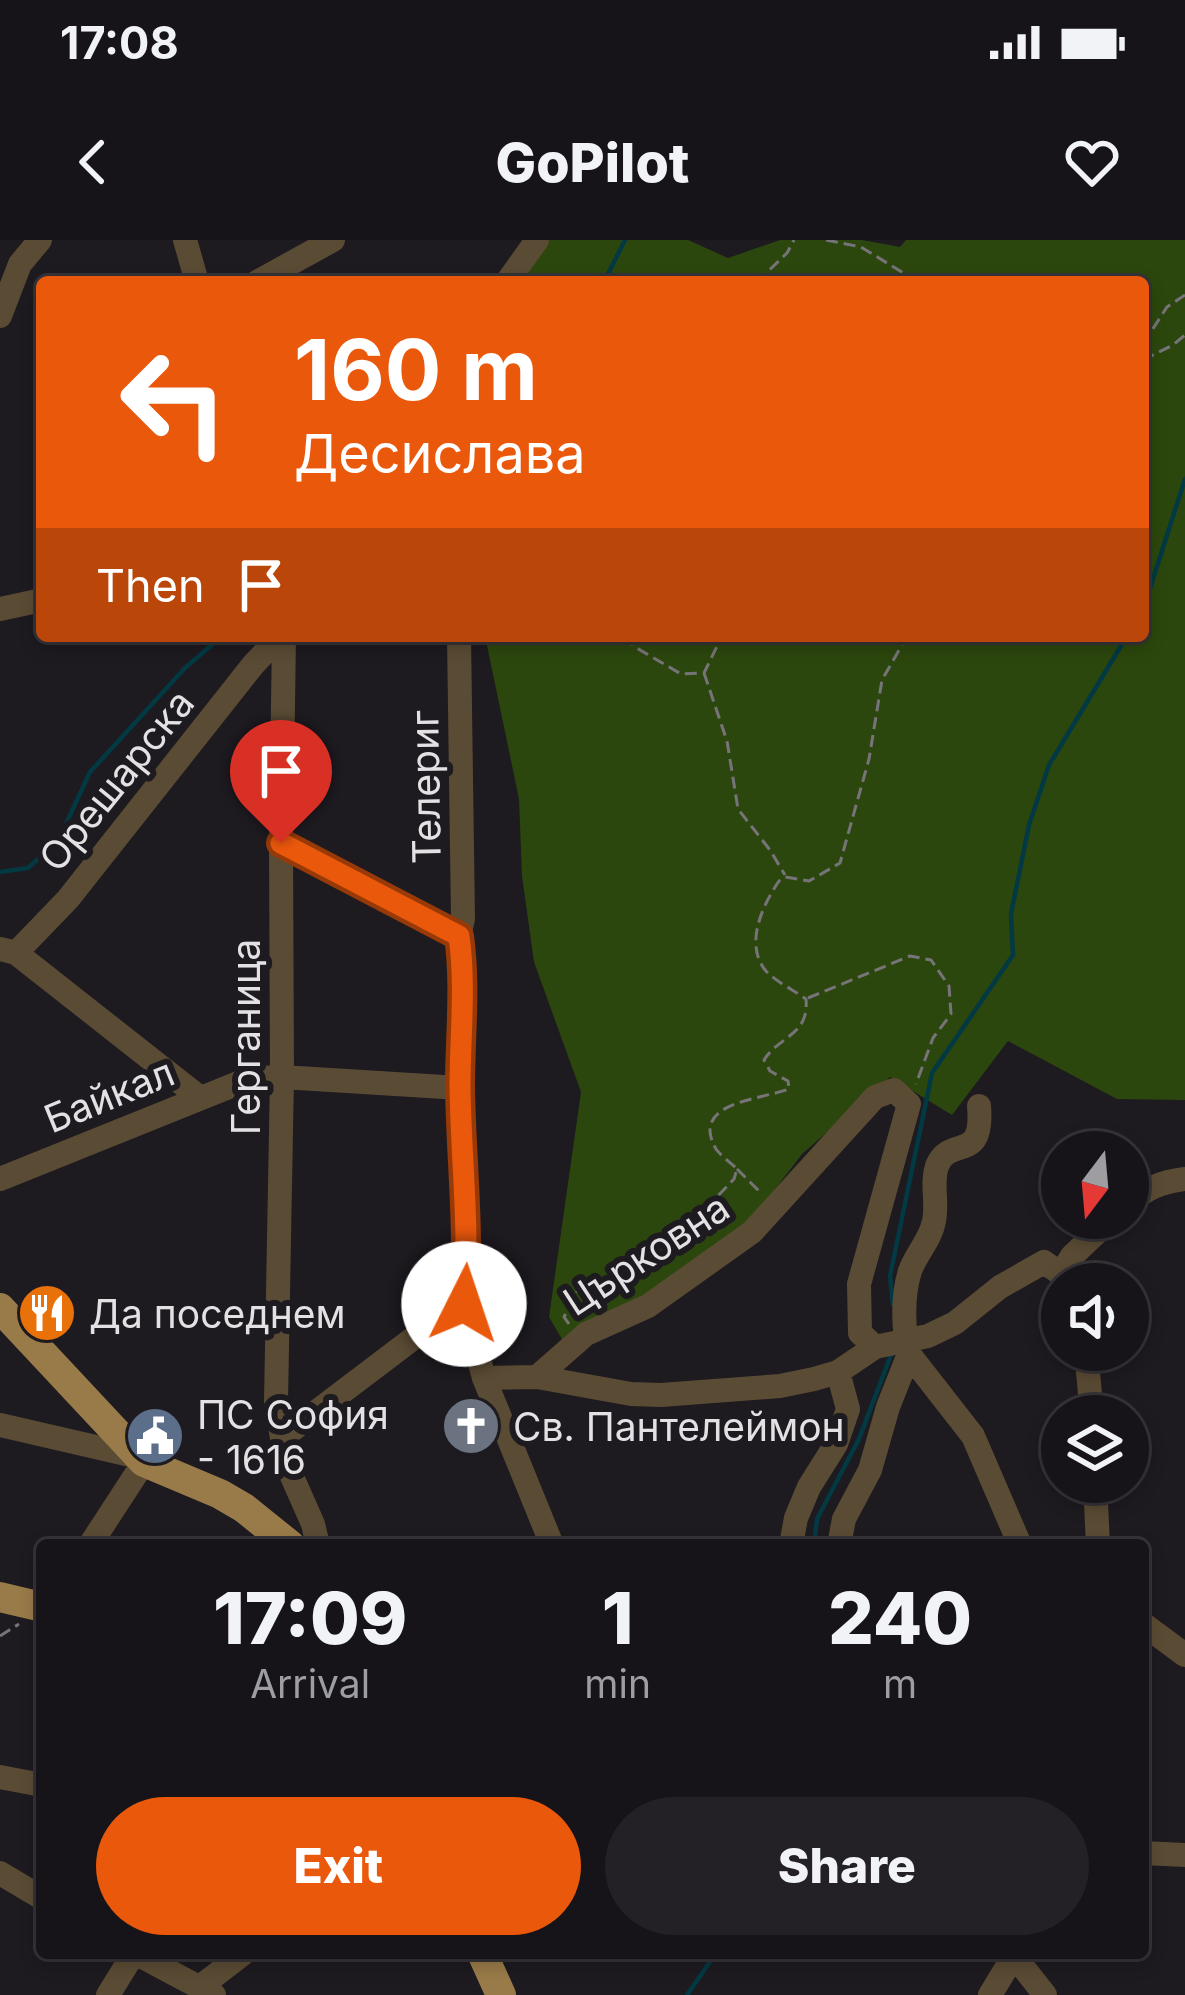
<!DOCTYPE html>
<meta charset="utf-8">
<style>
body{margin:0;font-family:Inter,sans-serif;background:#232125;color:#f1f3f6;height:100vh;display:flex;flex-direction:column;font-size:45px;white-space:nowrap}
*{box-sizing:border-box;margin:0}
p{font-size:39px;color:#9e9ea2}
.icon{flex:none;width:66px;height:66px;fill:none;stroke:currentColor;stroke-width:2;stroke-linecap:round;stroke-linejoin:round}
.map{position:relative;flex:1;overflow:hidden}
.sheet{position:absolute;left:36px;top:1299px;width:1113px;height:420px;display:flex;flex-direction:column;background:#161418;border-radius:12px;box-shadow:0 6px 18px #0003,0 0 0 3px #353337}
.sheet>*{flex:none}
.guide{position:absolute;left:36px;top:36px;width:1113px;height:366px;border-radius:12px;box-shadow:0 6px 18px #0003,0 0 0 3px #353337;background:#ea580c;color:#fff;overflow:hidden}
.needle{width:78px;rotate:196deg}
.tools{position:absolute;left:1041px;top:891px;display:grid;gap:24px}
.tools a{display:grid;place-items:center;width:108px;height:108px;border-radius:50%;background:#161418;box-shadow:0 6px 18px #0003,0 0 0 3px #353337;font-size:60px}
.pin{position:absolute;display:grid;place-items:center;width:102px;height:102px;color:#fff;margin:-123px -51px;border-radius:50% 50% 50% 0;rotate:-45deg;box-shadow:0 0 12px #0007}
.pin .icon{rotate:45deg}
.me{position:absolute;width:132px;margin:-66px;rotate:4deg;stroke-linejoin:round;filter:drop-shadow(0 0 9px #0008)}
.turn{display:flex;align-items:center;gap:42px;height:252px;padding:0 60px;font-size:54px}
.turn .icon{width:156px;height:156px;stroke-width:2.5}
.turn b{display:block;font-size:84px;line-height:102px}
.then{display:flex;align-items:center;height:114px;padding:0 60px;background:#0003;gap:24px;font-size:45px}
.eta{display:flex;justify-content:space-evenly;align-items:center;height:204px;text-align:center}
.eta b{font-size:72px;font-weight:800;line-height:84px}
.cta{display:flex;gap:24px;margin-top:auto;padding:24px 60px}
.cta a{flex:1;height:138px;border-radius:72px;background:#ea580c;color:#fff;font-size:48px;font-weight:800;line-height:138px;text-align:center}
.cta a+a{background:#232125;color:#f1f3f6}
.status{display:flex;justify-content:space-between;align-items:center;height:84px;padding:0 60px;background:#161418;direction:ltr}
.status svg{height:33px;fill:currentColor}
header{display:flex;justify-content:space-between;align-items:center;height:156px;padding:0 60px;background:#161418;font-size:54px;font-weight:800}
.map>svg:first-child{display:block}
.forest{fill:#2c470d}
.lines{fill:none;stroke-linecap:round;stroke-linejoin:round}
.stream{stroke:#033943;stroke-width:4.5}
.path{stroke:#777479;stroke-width:3;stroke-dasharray:12 6;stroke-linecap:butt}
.minor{stroke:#5a4b34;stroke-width:24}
.major{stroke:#997b49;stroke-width:30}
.route-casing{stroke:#983908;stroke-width:30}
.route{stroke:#ea580c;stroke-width:21}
.labels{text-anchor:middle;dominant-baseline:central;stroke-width:12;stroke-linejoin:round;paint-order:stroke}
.street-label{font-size:39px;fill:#e4e1e5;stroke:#1d1a20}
.poi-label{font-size:39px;fill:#e4e1e5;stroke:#1d1a20;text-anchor:start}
</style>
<div class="status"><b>17:08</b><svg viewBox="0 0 49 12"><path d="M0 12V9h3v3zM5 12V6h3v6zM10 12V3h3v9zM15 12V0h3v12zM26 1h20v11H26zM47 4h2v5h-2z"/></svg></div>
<header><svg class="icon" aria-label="back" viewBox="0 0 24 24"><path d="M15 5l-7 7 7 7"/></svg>GoPilot<svg class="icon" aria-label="heart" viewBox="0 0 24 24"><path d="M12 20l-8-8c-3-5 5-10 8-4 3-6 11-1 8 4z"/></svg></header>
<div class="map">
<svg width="1185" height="1755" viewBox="0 0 1185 1755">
<rect width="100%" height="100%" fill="#1d1a20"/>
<path class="forest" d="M537,0H688L728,18L780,0H862L900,7L906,0H1185V860L1117,859L1008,801L952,875L890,837L802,914L753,978L640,1063L563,1101L549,1077L581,852L534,722L522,636L519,559L485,396H1143V42H507Z"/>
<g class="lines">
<path class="stream" d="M604,42L625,0
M1143,370L1185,239
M0,632L28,628L58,601L90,532L185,428L222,396
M893,1065L890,1036L932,833L1013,715L1011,674L1029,585L1049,525L1127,396
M814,1305L817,1279L859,1199L892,1112
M687,1755L716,1713"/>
<path class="path" d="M826,0L861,7L918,42
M757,42L787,13L794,0
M1143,104L1167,67L1185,55
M1143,120L1173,105L1185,95
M625,396L635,407L681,434L704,433L722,396
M704,433L727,501L738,569L770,610L785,635
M808,758L910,716L931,720L949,746L951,774L933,798L916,844
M737,929L760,952
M569,1084L564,1077L582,1042C595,1038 606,1044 619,1039C652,1029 708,966 734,939L737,929C731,923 721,916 716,909C689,862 760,860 789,849L788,841L770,831L764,820C780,795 809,796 806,759C794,750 776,742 766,731C744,705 762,666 779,641L785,637L809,641L840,623L869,519L882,440L907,396
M0,1396L19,1384"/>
<path class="minor" d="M185,0L197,42
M257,42L333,0
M507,42L537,0
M0,76L20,24L40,0
M0,369L42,360
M284,396L281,603L282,837L276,1161L286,1223L313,1284L318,1305
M459,396L463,679L459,696L463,722L460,848L469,1011L464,1064L484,1138L552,1305
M281,603L459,696
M0,709L16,713L68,659L253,425L280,396
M16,713L199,857
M979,866C984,925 950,894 937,926C931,943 938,963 934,981C931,999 916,1014 910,1031C902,1056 903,1090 909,1114L973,1196L1020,1305
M0,939L251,838L282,837L460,848
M1128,964C1147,948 1161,942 1185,939
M1086,1110L1092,1176
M537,1137L586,1094L648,1066L752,992L875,857L894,850L909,864L859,1044L860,1093L875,1107
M484,1138L537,1137L631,1154L661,1155L780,1146L814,1139L838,1132L875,1107L928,1096L955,1083L1000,1047L1044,1022L1061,1034L1072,1016L1112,978
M0,1185L139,1217
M283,1197L440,1078L464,1064
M1095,1242L1098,1305
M90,1305L144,1222
M791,1305L796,1278L809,1247L836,1204L848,1169L838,1132
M839,1305L844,1279L870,1230L888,1167L909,1114
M1143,1384L1185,1415
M0,1537L42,1545
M1143,1613L1185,1615
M0,1633L42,1658
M135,1713L214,1755
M1012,1713L1045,1755
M201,1746L244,1713
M108,1755L134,1713
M990,1755L1013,1717"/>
<path class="major" d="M0,1068L144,1222L220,1254L244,1268L290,1305
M0,1357L42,1367
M482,1713L501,1755"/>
</g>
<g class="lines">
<g class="route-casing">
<path id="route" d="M281,603L459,696C466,746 460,797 460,847C461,920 470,991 464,1064"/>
</g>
<use href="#route" class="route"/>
</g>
<defs>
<g id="restaurant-disc" transform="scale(3)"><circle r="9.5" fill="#e8710a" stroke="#1d1a20"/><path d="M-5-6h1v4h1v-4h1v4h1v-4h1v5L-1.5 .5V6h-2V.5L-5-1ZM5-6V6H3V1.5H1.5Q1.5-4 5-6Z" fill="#fff"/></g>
<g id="church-disc" transform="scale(3)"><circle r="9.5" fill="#6b7280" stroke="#1d1a20"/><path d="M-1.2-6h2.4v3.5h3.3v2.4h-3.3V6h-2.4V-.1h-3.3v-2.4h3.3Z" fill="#fff"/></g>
<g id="civic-disc" transform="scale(3)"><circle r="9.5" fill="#5c6f8a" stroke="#1d1a20"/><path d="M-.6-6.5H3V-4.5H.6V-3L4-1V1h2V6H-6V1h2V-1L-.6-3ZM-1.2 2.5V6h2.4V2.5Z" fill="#fff"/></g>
</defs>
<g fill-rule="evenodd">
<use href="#restaurant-disc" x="47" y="1073"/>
<use href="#church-disc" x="471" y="1186"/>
<use href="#civic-disc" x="155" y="1196"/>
</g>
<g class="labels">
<g class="street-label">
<text transform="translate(116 540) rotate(-51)">Орешарска</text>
<text transform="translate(425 547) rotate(-91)">Телериг</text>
<text transform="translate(245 797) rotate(-90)">Герганица</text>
<text transform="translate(109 855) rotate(-22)">Байкал</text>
<text transform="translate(646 1014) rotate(-33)">Църковна</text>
</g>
<g class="poi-label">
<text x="89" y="1073">Да поседнем</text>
<text x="197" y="1174">ПС София<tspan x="197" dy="45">- 1616</tspan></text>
<text x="513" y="1186">Св. Пантелеймон</text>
</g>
</g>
</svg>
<div class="tools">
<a><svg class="needle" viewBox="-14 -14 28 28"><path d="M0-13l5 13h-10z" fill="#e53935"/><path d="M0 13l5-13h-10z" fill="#9e9ea2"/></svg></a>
<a><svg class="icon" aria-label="sound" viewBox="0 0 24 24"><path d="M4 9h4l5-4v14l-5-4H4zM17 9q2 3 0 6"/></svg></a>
<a><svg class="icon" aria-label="layers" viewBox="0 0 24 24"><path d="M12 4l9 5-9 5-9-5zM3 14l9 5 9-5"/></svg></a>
</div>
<div class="pin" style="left:281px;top:603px;background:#d93025"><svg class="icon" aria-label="arrive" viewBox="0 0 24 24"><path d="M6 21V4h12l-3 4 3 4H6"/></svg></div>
<svg class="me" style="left:464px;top:1064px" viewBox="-20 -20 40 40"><circle r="19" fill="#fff"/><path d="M0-13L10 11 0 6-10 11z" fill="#ea580c"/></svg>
<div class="guide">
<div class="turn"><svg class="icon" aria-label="left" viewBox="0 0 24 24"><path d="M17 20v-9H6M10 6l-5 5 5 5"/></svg><div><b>160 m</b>Десислава</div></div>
<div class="then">Then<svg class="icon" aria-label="arrive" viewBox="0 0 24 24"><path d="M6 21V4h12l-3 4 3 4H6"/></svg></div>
</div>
<section class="sheet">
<div class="eta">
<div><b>17:09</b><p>Arrival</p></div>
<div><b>1</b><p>min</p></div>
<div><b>240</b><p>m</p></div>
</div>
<div class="cta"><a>Exit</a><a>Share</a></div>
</section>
</div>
